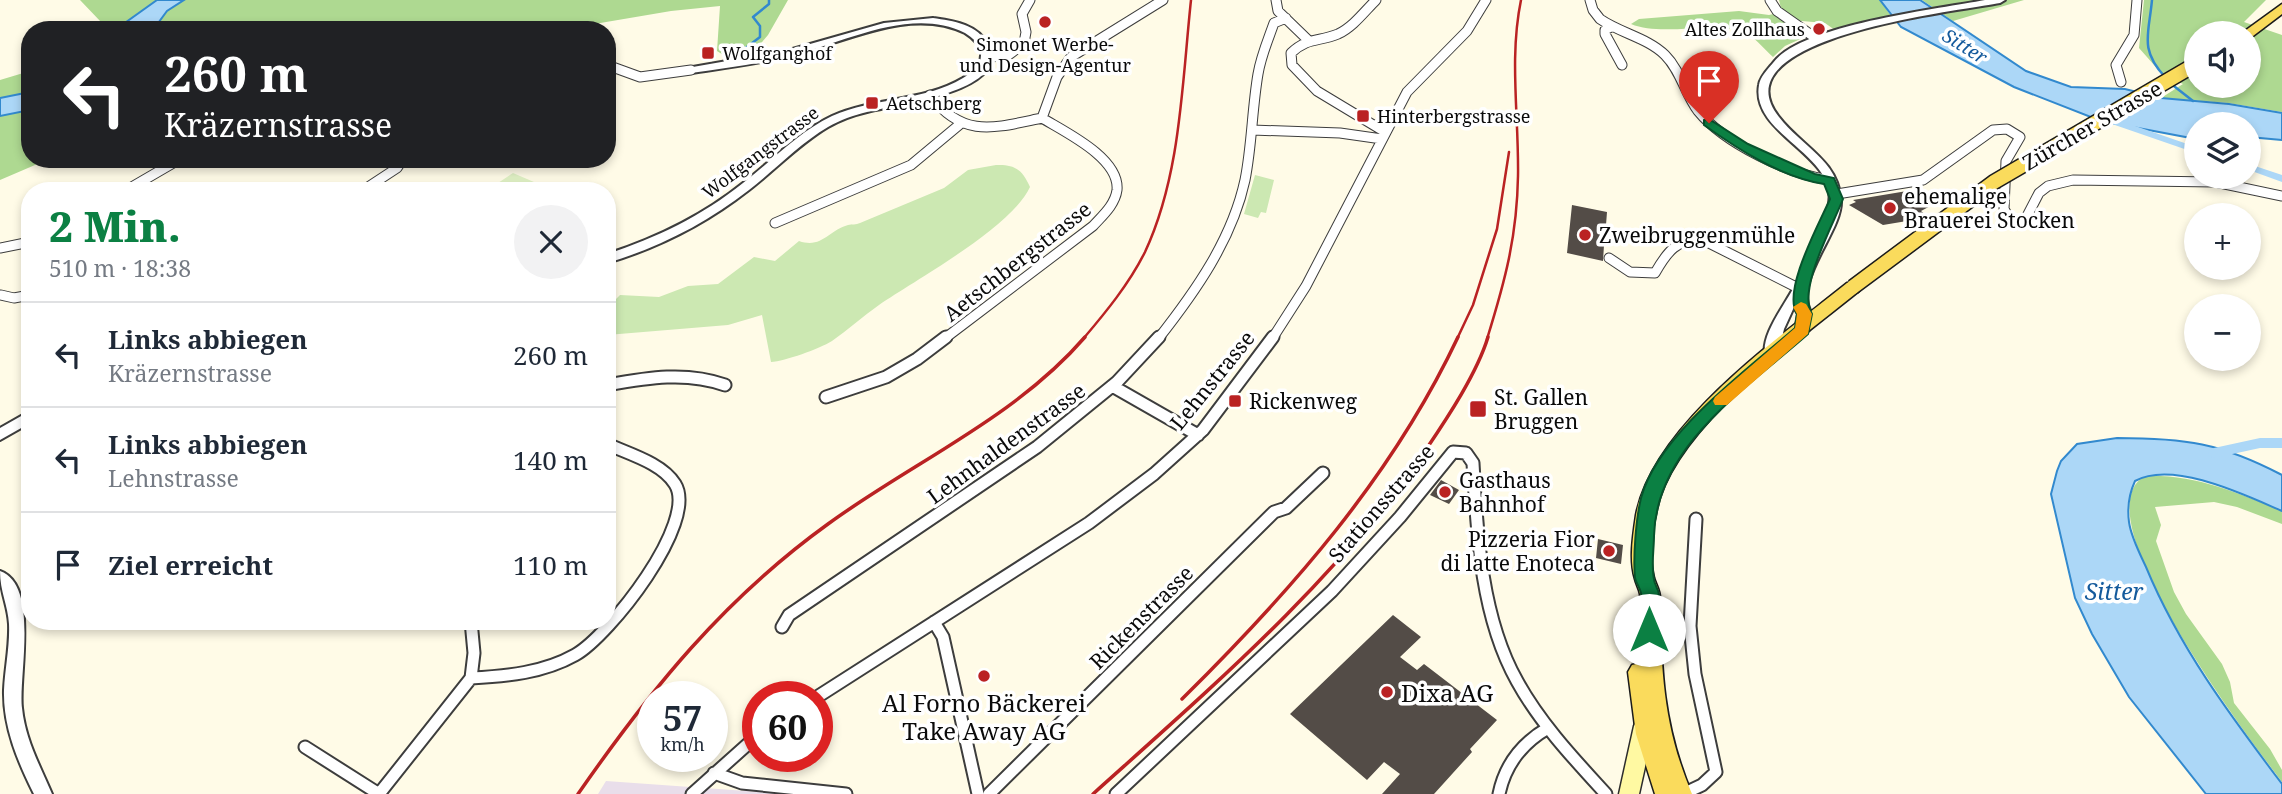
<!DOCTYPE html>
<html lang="de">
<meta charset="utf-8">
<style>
body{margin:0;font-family:"Noto Serif",serif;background:#f2f2f3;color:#1f2937;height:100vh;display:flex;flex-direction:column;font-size:26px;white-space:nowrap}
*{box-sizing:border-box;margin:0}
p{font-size:23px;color:#747a83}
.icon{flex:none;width:38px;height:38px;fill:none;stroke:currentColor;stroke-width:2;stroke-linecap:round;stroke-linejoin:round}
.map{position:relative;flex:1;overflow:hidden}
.sheet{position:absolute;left:21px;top:182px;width:595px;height:448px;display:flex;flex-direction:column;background:#fff;border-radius:28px;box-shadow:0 4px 10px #0003}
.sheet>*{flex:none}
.hud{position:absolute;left:21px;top:21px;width:595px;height:147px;border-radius:28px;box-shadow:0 4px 10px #0003;background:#202124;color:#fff;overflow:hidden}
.buttons{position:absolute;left:2184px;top:21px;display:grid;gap:14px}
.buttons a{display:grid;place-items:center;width:77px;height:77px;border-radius:50%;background:#fff;box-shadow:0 4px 10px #0003;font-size:35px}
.speed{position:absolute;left:637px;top:681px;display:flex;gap:14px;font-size:35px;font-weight:700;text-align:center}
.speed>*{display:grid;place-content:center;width:91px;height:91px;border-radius:50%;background:#fff;box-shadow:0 4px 10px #0003;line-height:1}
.speed small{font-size:18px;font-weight:400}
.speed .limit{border:10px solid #d22;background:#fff;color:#111}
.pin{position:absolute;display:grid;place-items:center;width:60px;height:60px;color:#fff;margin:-72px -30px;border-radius:50% 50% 50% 0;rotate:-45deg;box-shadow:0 0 7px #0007}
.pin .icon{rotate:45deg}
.me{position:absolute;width:77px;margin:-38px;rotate:0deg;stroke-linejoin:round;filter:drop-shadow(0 0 5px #0008)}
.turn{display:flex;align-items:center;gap:24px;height:147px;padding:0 28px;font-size:32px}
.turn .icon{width:91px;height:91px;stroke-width:2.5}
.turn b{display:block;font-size:49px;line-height:60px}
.round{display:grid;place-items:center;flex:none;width:74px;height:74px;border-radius:37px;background:#f2f2f3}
.head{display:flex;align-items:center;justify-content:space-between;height:119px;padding:0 28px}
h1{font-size:42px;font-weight:800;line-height:52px;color:#0b8043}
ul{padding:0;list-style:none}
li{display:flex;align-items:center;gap:21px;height:105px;padding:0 28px;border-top:2px solid #e0e1e3}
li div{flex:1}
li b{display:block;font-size:26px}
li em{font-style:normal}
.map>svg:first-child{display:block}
.industrial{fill:#e9deea}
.green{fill:#cce8b2}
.forest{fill:#aed991;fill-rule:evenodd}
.pitch{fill:#dff0c4}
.water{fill:#acd7f7;stroke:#3289ce;stroke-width:2}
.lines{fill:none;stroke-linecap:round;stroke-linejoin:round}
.stream{stroke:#3289ce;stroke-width:2.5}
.canal{fill:#acd7f7;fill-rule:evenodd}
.building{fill:#534c47}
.minor-far1-casing{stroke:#3d3d3d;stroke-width:11}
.minor-casing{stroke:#3d3d3d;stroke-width:15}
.tertiary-casing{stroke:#3d3d3d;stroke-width:4}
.secondary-casing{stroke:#2c2c2c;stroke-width:3}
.primary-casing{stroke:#1b1b1b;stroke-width:3}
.minor-far1{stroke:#fff;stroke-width:9}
.minor{stroke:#fff;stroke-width:11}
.tertiary{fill:#fff;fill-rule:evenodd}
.secondary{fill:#fff9a2;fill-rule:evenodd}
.primary{fill:#fadb5c;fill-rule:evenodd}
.rail-far1{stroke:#ba2223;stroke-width:2.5}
.rail{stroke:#ba2223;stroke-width:3.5}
.primary-bridge-casing{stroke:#1b1b1b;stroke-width:17;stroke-linecap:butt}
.primary-bridge{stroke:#fadb5c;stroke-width:14}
.route{fill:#0b8043;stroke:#07532c;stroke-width:2}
.slow{fill:#f59e0b}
.poi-dot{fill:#ba2223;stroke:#fff;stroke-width:2.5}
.labels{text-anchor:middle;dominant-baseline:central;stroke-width:7;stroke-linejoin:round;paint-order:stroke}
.far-poi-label{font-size:18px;fill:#0a0a0a;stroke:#fff;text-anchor:start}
.far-street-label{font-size:18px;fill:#0a0a0a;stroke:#fff}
.far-water-label{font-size:19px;font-style:italic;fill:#145a9c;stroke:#fff}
.street-label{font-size:21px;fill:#0a0a0a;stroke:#fff}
.poi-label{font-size:21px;fill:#0a0a0a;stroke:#fff;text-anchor:start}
.water-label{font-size:23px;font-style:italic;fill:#145a9c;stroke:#fff}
.near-poi-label{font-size:24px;fill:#0a0a0a;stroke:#fff;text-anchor:start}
</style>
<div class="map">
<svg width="2282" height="794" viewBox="0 0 2282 794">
<rect width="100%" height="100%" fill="#fffbe7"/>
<path class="industrial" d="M606,781L788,794H598Z"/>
<path class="green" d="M996,165C1016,164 1023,171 1030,187C1012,227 917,279 879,305C863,316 848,330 832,341C819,349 785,361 771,362L762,315L728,325L607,335V308L620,295L659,297L688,286L718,284L754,257L775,261L799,241C822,249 829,230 848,225C852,224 856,225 860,223L944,188L968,170Z
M1255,175L1274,180L1266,213L1261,212L1258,218L1244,214Z"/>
<path class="forest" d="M80,0H788L768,35L751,55L728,58L717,51L720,6L671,11L559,30H446L416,27L401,30H107L114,23L101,22Z
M1779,0H1880L1895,22L1839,33L1825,23L1790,20L1807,36L1785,46L1773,57C1765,50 1757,40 1749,35C1721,18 1664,38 1631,24L1639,19L1739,11L1769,15L1782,12Z
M1922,0H2024L1953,21Z
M2144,0H2266L2244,22L2282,35V112L2228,103L2161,98L2183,84L2162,74L2139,48ZM2196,33H2249V86H2196Z
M30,71L22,82H30V159H49L0,180V80Z
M2145,476C2194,474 2238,493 2282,511V524L2237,507L2214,502L2155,507L2161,525L2156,541L2174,592L2186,614L2222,664L2230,682L2234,703L2270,749L2282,770V782C2252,742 2077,514 2145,476Z"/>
<path class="pitch" d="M513,173L555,191H486Z"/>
<path class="water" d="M157,0H184L167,11L153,30H115Z
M1880,0H1920L2026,71L2071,87L2125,89L2161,98L2229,104L2282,113V140L2249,137V124H2196V139L2101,121L2014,87L1901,27Z
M30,92V110L0,116V98Z
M2117,438C2185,438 2221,443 2282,475V511C2245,495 2173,460 2135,481C2129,494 2127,507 2129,522C2131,537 2140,554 2146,567C2179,647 2230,715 2282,784V794H2206L2129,697L2092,634L2075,598L2051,494L2057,471L2061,461L2077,444Z"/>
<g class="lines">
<path class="stream" d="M2152,0C2149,34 2139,49 2165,77
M739,53L760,37V26L753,17L769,4V0
M2170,83L2193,101"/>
<path class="canal" d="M2115,119L2196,147V153L2112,124V120Z
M2249,164L2282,175V182L2249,170Z
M2260,438H2282V448H2260L2214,458L2209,456L2208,453L2209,450L2214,448Z"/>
</g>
<path class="building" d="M1919,189L1936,203L1921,211L1929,218L1919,223L1907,221L1883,225L1849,205L1856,202L1853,200Z
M1572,205L1607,212L1606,225L1602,224L1600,245H1604L1603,261L1567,253Z
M1441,480L1459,490L1449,504L1430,495Z
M1598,539L1623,545L1621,564L1596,558Z
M1393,615L1421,637L1400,657L1417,670L1424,664L1497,720L1470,749L1472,752L1434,794H1382L1400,774L1384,762L1367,780L1290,714Z"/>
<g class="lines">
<g class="minor-far1-casing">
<path id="minor-far1" d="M1276,0L1278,11L1309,41
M1376,0C1364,12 1353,27 1338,34C1319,42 1308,37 1291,53L1292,65L1317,91L1385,132
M1590,0L1593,10L1600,19C1620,33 1648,38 1665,55C1681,71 1685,94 1698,111C1724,143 1790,175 1830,180
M1770,0L1777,11L1817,39
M1611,27L1605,30V34L1622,65
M986,58L1010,54L1024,43L1026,32L1022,14L1030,0
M607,65L640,77L691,70
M2121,82L2116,65L2134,35L2137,0
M930,95C963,139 994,128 1042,118C1065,132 1120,158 1117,190C1115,205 1102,216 1093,226L944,339
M1042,118L1057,77L1071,57L1163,0
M1252,130L1340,133L1382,139
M125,191L180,159
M362,191L397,168L403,159
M1837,194L1923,180L1993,130L2007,129L2020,137L2006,161L2004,209L2008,216L2017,221L2026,218L2039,193L2048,186L2073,180L2215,182L2282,196
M775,223L911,165L959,125
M0,248L30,242
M1609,258L1630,272L1655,273C1667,252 1677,238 1703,240L1800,289
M1,295L14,298L30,295
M1158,339C1195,292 1232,240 1245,180C1252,145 1252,109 1258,74C1261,56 1268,40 1274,23L1286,18
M1272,339L1306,286L1407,92L1467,31L1486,0"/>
</g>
<g class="minor-casing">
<path id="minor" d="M607,385C647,378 686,371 725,385
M1114,387L1198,435
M826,397L886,377L917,359L946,337
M934,622L943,637L978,794
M782,627L789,615L1037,447L1117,382L1159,337
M471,678C507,676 543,673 575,655C609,636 699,522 675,484C662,463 629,454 607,444
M817,697L1089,523L1154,474L1203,430L1273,337
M305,747L379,794
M714,773L742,783L846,794
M379,794L471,678L474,653L471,621
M692,794L758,735
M989,794L1274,512L1286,508L1323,473
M1116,794L1332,591L1400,517L1453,452L1466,453L1473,463C1477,534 1481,617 1517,681C1540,723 1574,759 1606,794
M1499,794C1505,765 1522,743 1548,728
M1683,794L1702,785L1716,772L1695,674L1690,626L1696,519"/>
</g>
<g class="tertiary-casing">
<path id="tertiary" d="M1985,0H2005L2000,3C1960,11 1715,37 1779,117C1801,146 1838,160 1841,200C1843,232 1791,281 1812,314L1809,330L1802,335L1797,333L1795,330L1798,314L1794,307L1784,329L1778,356L1771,361L1766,359C1758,338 1785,305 1794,287C1805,268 1822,229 1828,208C1843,156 1750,136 1759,85C1760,77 1768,69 1773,63C1800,25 1938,9 1985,0Z
M933,18C953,21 978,24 988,45C1013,92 892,105 867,112C854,115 840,120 828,127C799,144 775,170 749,190C707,223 658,248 607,263V254C656,238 702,216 743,183C772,161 798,132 832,116C874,97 923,102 963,78C972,72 982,65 981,53C980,44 973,38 965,33C910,6 845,43 790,56C758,64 724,68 691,73L687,72V68L789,50L884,23Z
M30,411V423L0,440V428Z
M0,571C40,585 18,677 22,708C25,739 40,766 52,794H34C18,762 3,727 4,690C5,668 10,646 9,624C8,605 0,592 0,571Z"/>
</g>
<g class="secondary-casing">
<path id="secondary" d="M1644,717L1651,720L1654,726L1639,794H1619L1634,726L1637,720Z"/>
</g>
<g class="primary-casing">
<path id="primary" d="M2282,4V14L2253,36L2242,33Z
M1853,282L1859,283L1861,287L1859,291C1797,341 1673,429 1657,509C1652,530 1649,557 1654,578C1656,585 1660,590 1660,598C1661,670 1663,726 1692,794H1655L1636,734L1628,672L1632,665L1640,663C1639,641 1643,615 1640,594C1639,588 1636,584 1635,579C1629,560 1633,535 1636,515C1653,425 1779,338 1847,283Z"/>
</g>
<use href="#minor-far1" class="minor-far1"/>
<use href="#minor" class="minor"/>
<use href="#tertiary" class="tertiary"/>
<use href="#secondary" class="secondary"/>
<use href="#primary" class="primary"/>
<path class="rail-far1" d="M1083,339C1106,312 1129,284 1145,252C1181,175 1182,83 1191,0
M1457,339L1473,305L1497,229L1509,152
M1487,339C1505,281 1517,237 1518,176C1519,117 1509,58 1521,0"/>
<path class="rail" d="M1182,699C1291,591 1392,477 1458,337
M578,794C651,689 724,599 828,524C913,462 1015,418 1085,337
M1093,794C1212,687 1336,581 1427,448C1448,417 1477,373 1488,337"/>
<g class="primary-bridge-casing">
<path id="primary-bridge" d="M1853,287L1994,182L2196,64"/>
</g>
<use href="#primary-bridge" class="primary-bridge"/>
</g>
<path class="route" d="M1709,119L1748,144L1815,174L1834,178L1843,199C1833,225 1797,290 1812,314L1808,334C1747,388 1656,446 1654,536C1654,549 1651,565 1654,579C1654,584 1658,588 1659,594C1661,605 1661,625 1656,636L1649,638L1643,636C1636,623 1643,607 1641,593C1640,588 1636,583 1635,578C1633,557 1636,519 1641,498C1658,434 1747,370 1795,328L1797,314C1782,291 1819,224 1830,199L1824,184C1781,177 1739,150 1704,125V120Z"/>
<path class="slow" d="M1801,302L1806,304L1812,314L1808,334L1727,405H1715L1713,401L1715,397L1795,328L1797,314L1793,307Z"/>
<g class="poi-dot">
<circle cx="1045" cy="22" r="7"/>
<circle cx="1819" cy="29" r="7"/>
<rect x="701" y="46" width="14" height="14" rx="3.5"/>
<rect x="865" y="96" width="14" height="14" rx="3.5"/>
<rect x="1356" y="109" width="14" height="14" rx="3.5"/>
<circle cx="1890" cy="208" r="7"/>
<circle cx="1585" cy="235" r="7"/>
<rect x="1228" y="394" width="14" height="14" rx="3.5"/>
<rect x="1469" y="400" width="18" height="18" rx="3.5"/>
<circle cx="1445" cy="492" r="7"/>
<circle cx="1609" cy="551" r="7"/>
<circle cx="984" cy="676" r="7"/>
<circle cx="1387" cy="692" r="7"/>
</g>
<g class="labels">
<g class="far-poi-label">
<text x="1805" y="29" text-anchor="end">Altes Zollhaus</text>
<text x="1045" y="44" text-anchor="middle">Simonet Werbe-<tspan x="1045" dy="21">und Design-Agentur</tspan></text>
<text x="722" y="53">Wolfganghof</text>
<text x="886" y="103">Aetschberg</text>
<text x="1377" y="116">Hinterbergstrasse</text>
</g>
<g class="far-street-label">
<text transform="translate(760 152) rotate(-37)">Wolfgangstrasse</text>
</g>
<g class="far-water-label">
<text transform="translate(1965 46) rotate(32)">Sitter</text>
</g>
<g class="street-label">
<text transform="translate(2092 125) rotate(-30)">Zürcher Strasse</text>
<text transform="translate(1017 261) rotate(-38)">Aetschbergstrasse</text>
<text transform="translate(1212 380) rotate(-51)">Lehnstrasse</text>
<text transform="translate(1006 443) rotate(-36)">Lehnhaldenstrasse</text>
<text transform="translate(1381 503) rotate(-49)">Stationsstrasse</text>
<text transform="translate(1141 617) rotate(-45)">Rickenstrasse</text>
</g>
<g class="poi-label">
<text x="1904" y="196">ehemalige<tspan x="1904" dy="24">Brauerei Stocken</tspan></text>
<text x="1599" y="235">Zweibruggenmühle</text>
<text x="1494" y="397">St. Gallen<tspan x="1494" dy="24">Bruggen</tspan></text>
<text x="1249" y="401">Rickenweg</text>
<text x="1459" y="480">Gasthaus<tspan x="1459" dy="24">Bahnhof</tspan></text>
<text x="1595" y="539" text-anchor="end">Pizzeria Fior<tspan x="1595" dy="24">di latte Enoteca</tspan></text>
</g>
<g class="water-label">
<text x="2114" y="591">Sitter</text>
</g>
<g class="near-poi-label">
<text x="1401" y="692">Dixa AG</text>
<text x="984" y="702" text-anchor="middle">Al Forno Bäckerei<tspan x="984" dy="28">Take Away AG</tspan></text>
</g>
</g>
</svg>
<div class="buttons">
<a><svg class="icon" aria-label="sound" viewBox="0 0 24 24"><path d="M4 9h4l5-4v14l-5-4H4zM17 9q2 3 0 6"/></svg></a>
<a><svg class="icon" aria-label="layers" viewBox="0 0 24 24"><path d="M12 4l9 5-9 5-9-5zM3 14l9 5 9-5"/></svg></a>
<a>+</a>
<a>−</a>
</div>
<div class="speed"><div>57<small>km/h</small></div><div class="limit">60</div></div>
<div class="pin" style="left:1709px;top:123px;background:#d93025"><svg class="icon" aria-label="arrive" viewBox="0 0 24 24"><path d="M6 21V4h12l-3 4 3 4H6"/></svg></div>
<svg class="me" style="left:1649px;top:630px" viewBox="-20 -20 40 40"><circle r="19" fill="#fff"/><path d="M0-13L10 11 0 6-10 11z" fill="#0b8043"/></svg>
<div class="hud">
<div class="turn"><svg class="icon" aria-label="left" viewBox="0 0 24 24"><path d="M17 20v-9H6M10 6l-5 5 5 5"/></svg><div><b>260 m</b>Kräzernstrasse</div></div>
</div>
<section class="sheet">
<div class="head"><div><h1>2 Min.</h1><p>510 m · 18:38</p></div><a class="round"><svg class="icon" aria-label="close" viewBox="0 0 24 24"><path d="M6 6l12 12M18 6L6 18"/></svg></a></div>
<ul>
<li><svg class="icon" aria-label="left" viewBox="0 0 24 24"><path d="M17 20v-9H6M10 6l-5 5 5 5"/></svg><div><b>Links abbiegen</b><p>Kräzernstrasse</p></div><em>260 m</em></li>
<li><svg class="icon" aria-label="left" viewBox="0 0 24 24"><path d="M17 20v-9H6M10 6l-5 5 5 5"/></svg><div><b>Links abbiegen</b><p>Lehnstrasse</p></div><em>140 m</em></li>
<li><svg class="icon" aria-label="arrive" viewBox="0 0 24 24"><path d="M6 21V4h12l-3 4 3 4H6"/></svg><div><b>Ziel erreicht</b></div><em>110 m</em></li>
</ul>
</section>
</div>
